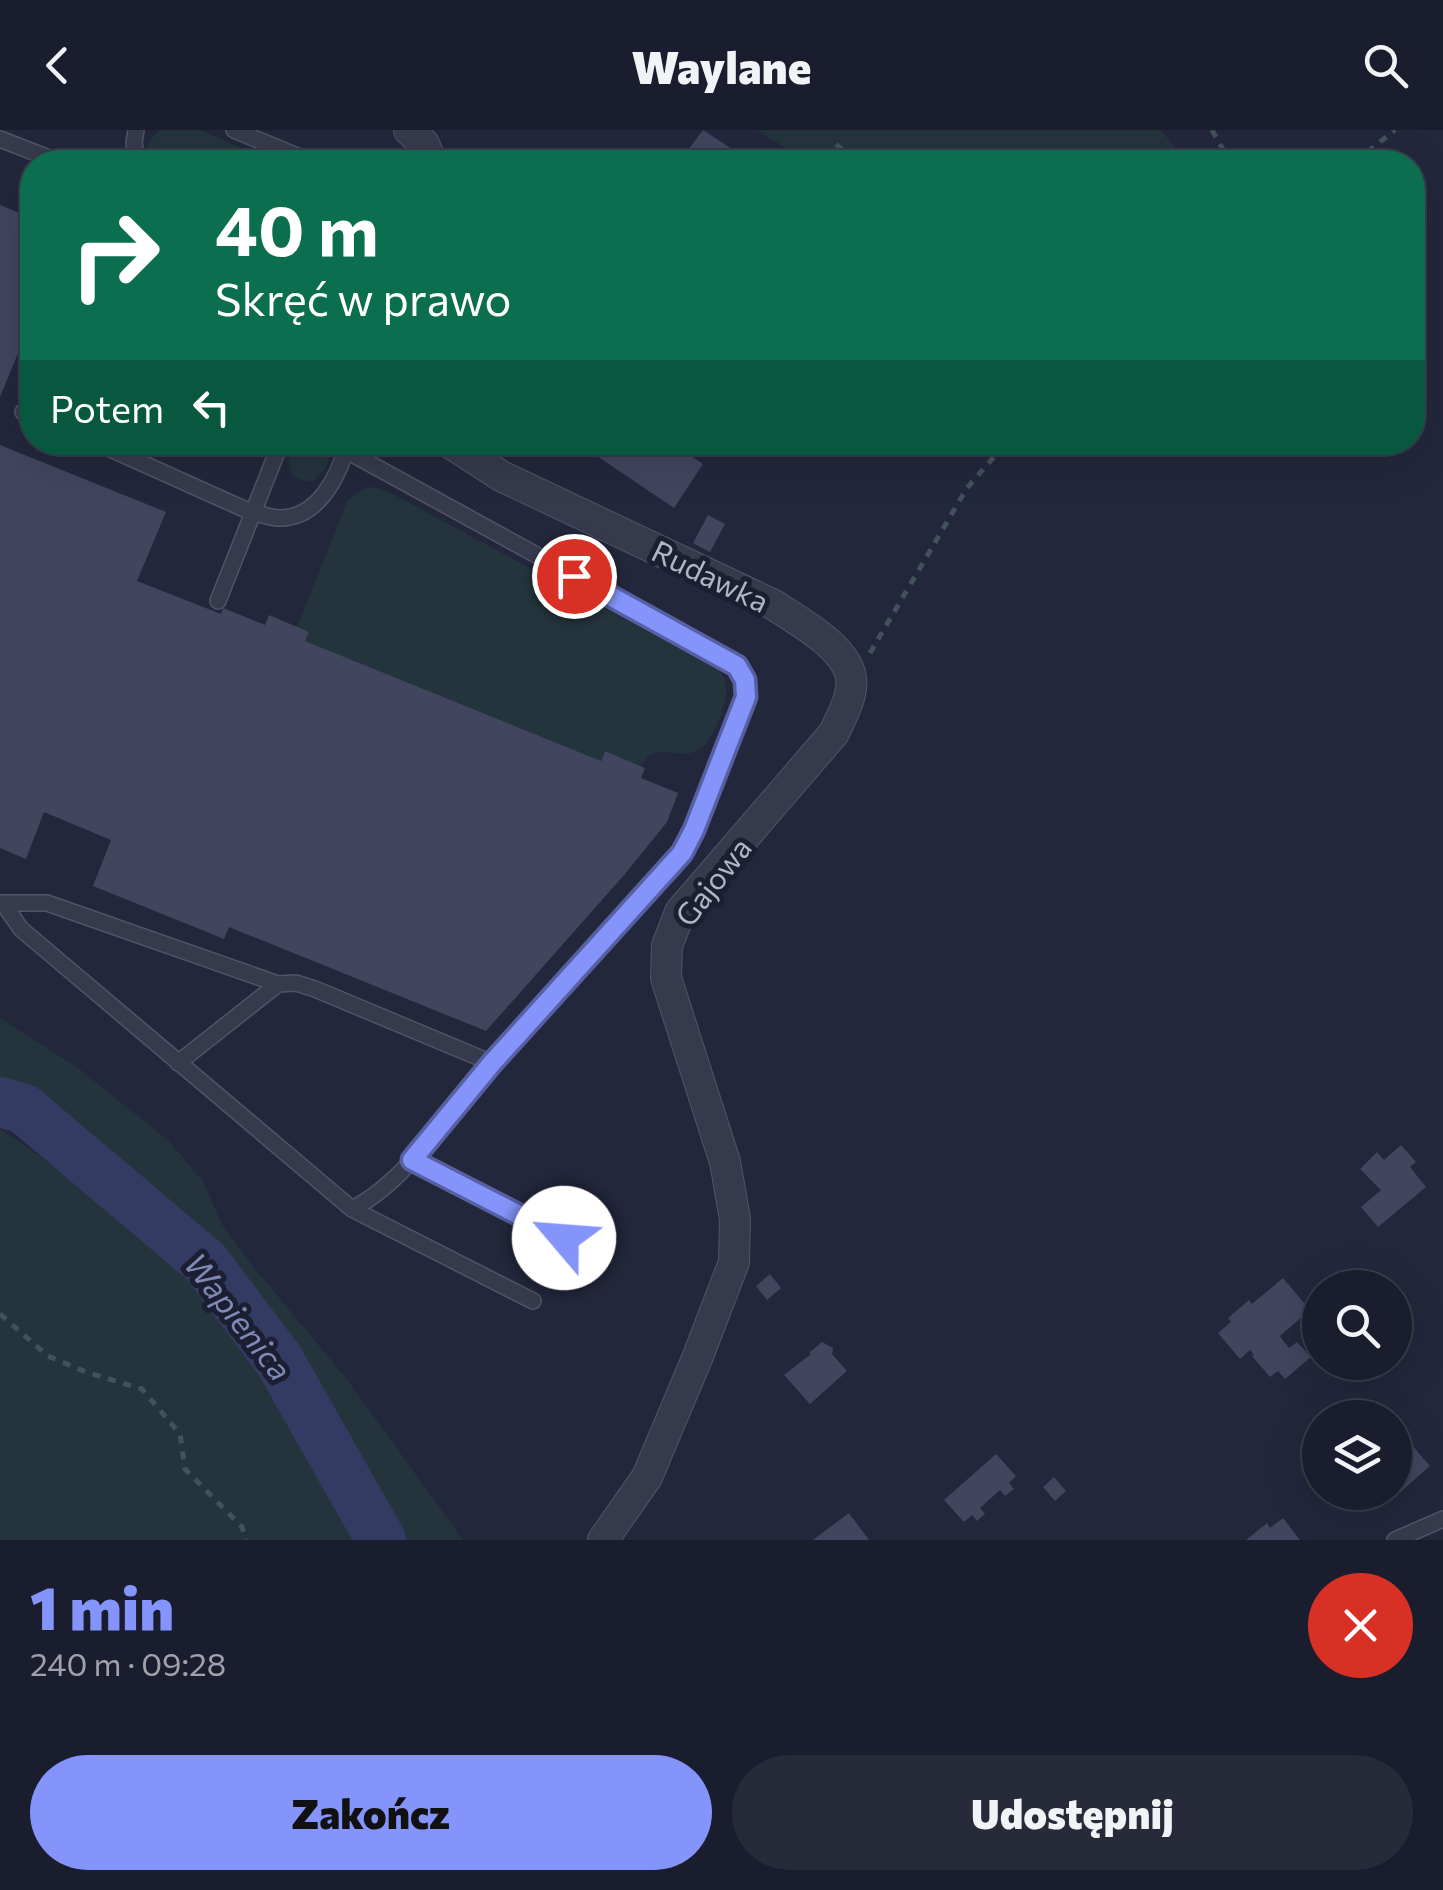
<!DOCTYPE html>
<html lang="pl">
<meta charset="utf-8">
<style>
body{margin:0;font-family:Commissioner,sans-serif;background:#272a39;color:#f1f3f6;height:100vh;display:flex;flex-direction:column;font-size:38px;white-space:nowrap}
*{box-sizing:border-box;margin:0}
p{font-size:32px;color:#9fa2aa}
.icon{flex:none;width:55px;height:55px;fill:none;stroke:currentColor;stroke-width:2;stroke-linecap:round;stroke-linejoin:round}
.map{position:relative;height:1410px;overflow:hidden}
.details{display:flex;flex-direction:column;background:#1a1d2d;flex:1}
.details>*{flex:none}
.guide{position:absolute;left:20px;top:20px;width:1405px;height:305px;border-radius:40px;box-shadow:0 10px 40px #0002,0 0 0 2px #383b49;background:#0b6e4f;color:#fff;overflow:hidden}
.tools{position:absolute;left:1302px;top:1140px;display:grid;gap:20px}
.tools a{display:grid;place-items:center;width:110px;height:110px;border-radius:50%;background:#1a1d2d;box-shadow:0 10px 40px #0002,0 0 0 2px #383b49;font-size:50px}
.pin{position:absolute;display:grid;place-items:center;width:85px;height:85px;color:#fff;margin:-42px;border:5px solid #fff;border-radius:50%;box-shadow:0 2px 10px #0007}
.me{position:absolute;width:110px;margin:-55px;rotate:297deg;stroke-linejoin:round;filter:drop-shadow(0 0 8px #0008)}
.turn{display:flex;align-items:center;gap:35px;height:210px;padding:0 30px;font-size:45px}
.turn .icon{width:130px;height:130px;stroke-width:2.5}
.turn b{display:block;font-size:70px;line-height:85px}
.then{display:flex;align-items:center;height:95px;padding:0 30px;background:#0003;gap:20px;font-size:38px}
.round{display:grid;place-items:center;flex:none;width:105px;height:105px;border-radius:52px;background:#272a39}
.summary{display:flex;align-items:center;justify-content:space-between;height:170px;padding:0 30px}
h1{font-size:60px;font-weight:800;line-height:75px;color:#8494fa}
.action{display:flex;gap:20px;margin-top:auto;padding:20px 30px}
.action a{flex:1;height:115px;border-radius:60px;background:#8494fa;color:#111;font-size:40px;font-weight:800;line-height:115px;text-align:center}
.action a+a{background:#272a39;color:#f1f3f6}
header{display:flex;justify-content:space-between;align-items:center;height:130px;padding:0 30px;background:#1a1d2d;font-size:45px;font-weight:800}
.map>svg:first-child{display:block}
.green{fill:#24343d}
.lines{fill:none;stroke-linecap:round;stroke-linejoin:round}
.river{stroke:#343b62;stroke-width:50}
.building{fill:#41455e}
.lane-casing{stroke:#515467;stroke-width:18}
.street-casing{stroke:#515467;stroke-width:32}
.path{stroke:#42515a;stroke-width:5;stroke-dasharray:8 8;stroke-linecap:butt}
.lane{stroke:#363a4c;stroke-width:15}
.street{stroke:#363a4c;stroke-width:30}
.route-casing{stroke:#5660a2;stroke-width:25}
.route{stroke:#8494fa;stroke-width:18}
.labels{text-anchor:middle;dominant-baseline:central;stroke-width:10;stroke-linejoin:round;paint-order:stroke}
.street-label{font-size:30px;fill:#b2b4c8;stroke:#1b1f31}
.water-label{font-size:32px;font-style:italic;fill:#8089b5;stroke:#1b1f31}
</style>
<header><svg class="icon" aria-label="back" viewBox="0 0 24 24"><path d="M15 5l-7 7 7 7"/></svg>Waylane<svg class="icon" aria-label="search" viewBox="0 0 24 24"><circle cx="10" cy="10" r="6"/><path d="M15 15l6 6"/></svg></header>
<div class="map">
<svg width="1443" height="1410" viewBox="0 0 1443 1410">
<rect width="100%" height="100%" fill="#22273c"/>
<path class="green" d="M159,0H201L272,32H145L148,13Z
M757,0H1161L1187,32H808Z
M294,313H333L326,338L314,351C285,352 286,334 294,313Z
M374,357L385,360L719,540C723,546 725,548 726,555C729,571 713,612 699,620C678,632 655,608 641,636L605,621L601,631L305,511L309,502L297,497L347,372C356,362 361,359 374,357Z
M0,888L78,938L169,1011L204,1053L221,1093L255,1139L346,1248L463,1410H398L300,1228L224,1126L100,1013L28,964L0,954Z
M0,999L95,1064L177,1138L255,1223L356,1410H0Z"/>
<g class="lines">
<path class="river" d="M0,972L24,979L205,1132L279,1230L381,1410"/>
</g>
<path class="building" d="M703,0L732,19L723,32H679Z
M0,75L32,88V195L30,194L0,267Z
M585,312H643L648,315L649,312H671L703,334L674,378L582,316Z
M0,315L166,382L137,451L221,484L223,478L265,495L269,485L309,502L305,511L601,631L605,621L645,638L641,648L678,663L667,692L625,744L486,901L229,797L224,809L93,756L111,710L44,682L26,729L0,718Z
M708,385L725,394L710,422L693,413Z
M1401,1015L1416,1032L1410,1037L1426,1057L1378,1097L1361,1077L1381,1060L1360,1039L1377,1022L1384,1030Z
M770,1144L781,1158L767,1170L756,1156Z
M1283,1148L1310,1180L1280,1206L1289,1218L1297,1212L1311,1227L1285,1249L1278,1241L1270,1247L1252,1226L1254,1225L1250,1220L1240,1229L1218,1203L1231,1192L1228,1188L1249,1170L1252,1174Z
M822,1212L833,1218L832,1224L847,1241L810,1274L784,1245L811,1224L809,1223Z
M1403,1305L1430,1336L1389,1372L1386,1368L1374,1378L1360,1362H1395V1311Z
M996,1324L1016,1346L1009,1353L1014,1359L1005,1366L1000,1360L980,1378L985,1384L977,1391L972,1385L964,1392L944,1370Z
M1054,1347L1066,1361L1055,1371L1043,1357Z
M849,1383L869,1410H813Z
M1283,1388L1300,1410H1246L1267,1393L1270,1398Z"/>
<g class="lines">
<g class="lane-casing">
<path id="lane" d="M136,0L134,13L137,32
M234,0L312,32
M0,9L59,32
M23,282L32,286
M95,312L253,383C261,384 269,387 277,388C318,390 339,346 348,312
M345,320L737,535L745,550L746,567L694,699L682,723C618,793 551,862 490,935C450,982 406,1052 352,1079
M218,471L281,312
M0,773H47L278,854
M3,773L21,799L352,1079L533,1171
M178,933L278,854L296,853L315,859L492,933
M412,1030L564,1108
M1395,1410L1443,1389"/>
</g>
<g class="street-casing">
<path id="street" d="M409,0L424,14L432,32
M449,312L501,346L774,475C798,491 841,514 850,543C856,562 842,585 834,603L680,782L667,816L666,848L725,1032L735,1089L734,1132L698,1226L647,1347L603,1410"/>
</g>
<path class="path" d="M1212,0L1230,32
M836,14L856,32
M1355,32L1395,0
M870,523L967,358L1007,312
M0,1184L48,1226L86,1242L142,1259L180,1304L185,1339L242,1397L246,1410"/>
<use href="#lane" class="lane"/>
<use href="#street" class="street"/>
</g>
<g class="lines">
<g class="route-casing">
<path id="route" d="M564,1108L412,1030L492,933L682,723L694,700L746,567L745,550L737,536L574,446"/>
</g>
<use href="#route" class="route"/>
</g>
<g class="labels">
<g class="street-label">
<text transform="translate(711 445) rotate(26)">Rudawka</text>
<text transform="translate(712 751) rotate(-52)">Gajowa</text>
</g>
<g class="water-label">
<text transform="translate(239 1186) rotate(52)">Wapienica</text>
</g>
</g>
</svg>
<div class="tools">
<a><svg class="icon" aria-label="search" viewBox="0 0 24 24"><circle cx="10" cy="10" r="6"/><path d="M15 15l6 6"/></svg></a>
<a><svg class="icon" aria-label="layers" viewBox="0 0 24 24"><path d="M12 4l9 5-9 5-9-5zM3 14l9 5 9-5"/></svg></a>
</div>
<div class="pin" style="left:574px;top:446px;background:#d93025"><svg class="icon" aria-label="arrive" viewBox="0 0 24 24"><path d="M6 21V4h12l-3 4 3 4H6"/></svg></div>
<svg class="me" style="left:564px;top:1108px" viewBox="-20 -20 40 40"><circle r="19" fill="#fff"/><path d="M0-13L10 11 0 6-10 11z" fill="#8494fa"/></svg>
<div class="guide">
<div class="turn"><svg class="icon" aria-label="right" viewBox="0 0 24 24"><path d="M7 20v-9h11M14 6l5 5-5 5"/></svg><div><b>40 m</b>Skręć w prawo</div></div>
<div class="then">Potem<svg class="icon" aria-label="left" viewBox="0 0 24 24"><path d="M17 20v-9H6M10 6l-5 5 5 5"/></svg></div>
</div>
</div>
<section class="details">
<div class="summary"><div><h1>1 min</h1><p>240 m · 09:28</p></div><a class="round" style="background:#d93025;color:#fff"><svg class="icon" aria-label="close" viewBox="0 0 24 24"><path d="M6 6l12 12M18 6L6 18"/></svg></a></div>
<div class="action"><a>Zakończ</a><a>Udostępnij</a></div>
</section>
